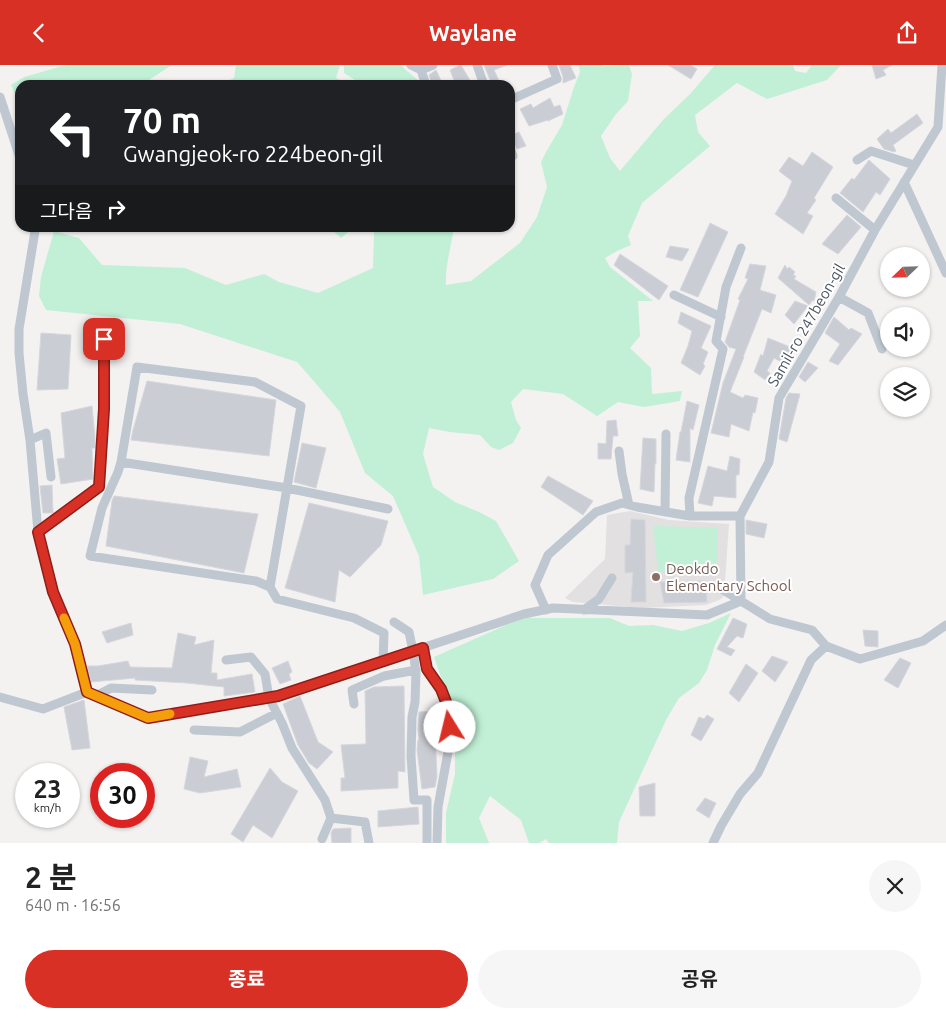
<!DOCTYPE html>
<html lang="ko">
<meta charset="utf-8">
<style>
body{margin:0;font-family:Ubuntu,"Noto Sans KR",sans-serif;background:#f6f6f6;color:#222;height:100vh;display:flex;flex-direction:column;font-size:19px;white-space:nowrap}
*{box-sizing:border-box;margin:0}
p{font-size:16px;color:#767676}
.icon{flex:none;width:28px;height:28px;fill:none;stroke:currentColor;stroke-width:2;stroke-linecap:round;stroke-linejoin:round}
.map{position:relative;height:778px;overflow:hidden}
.sheet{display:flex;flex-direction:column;background:#fff;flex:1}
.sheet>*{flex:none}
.hud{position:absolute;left:15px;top:15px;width:500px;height:152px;border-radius:15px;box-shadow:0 1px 4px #0004;background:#202124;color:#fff;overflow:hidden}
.needle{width:32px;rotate:247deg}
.controls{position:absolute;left:880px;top:182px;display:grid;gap:10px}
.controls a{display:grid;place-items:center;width:50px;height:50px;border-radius:50%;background:#fff;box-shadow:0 1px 4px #0004;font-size:25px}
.speed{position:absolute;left:15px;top:698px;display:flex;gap:10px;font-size:25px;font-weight:700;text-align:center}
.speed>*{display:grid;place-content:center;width:65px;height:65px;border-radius:50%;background:#fff;box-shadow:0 1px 4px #0004;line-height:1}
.speed small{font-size:12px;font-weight:400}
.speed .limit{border:8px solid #d22;background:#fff;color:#111}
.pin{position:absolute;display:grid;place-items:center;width:42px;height:42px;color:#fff;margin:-21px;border-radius:10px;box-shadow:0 2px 8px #0006}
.me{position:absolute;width:55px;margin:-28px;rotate:351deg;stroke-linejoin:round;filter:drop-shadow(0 0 4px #0008)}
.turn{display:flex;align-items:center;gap:18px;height:105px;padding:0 25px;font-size:22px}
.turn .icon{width:65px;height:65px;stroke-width:2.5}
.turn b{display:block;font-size:35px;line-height:42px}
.then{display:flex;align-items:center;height:48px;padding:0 25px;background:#0003;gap:10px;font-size:19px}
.round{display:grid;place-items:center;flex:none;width:52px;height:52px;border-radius:26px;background:#f6f6f6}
.headline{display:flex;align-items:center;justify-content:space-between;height:85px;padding:0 25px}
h1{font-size:30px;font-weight:700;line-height:38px}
.button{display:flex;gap:10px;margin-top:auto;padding:10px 25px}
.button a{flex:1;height:58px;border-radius:30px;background:#d93025;color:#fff;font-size:20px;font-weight:700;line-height:58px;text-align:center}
.button a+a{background:#f6f6f6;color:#222}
header{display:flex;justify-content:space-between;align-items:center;height:65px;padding:0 25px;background:#d93025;color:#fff;font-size:22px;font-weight:700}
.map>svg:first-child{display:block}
.education{fill:#e2e0e0}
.green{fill:#c1f0d6}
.building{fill:#cbcdd4;stroke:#d5d7dd}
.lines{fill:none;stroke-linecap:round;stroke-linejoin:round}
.minor{stroke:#bfc8d0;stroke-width:9}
.route-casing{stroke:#8d1f18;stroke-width:12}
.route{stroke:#d93025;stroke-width:9}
.slow{stroke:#f59e0b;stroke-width:9}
.education-dot{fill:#8d6e63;stroke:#fff;stroke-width:2}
.labels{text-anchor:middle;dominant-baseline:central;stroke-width:4;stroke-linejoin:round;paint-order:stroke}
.street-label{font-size:15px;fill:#49535f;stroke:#fff}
.education-label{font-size:15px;fill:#785e54;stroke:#fff;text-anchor:start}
</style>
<header><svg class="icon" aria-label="back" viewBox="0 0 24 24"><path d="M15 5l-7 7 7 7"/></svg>Waylane<svg class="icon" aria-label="share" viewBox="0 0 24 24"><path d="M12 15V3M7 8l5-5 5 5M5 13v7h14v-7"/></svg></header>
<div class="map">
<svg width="946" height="778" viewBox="0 0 946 778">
<rect width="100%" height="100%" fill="#f4f1f1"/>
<path class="education" d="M630,446L669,455L729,459L724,531L721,534L706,540L642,543L573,537L565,533L605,494L607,450Z"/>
<path class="green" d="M66,0H172L141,20H20V32L15,29L11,20L24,12Z
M236,0H340L336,13L351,20H220L234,13Z
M344,0H400L420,17L416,20H363L344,8Z
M579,0H602L603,1L629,0L632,9L628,36L616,49L601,71L610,93L620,106L663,55L691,28L715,0H793L795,6L806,8L812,0H841L827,15L767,34L737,18L695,50L698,67L710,81L642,138L628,171L631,180L617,186L605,193L610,202L653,236H638L640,271L630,283L651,303L652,329L682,326L680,336L644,342L618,337L597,351L563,329L523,324L511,337L516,355L521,363L513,378L499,385L491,382L480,370L450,367L429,363L423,389L433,422L455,437L479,447L496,456L519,496L493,514L423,530L419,491L393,431L365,408L340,347L312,314L297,297L180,259L46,245L39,231L41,212L54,166L79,173L102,200L185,203L226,220L264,209L279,217L318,228L373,203L374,168L376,163H454C451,182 445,201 446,220L471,216L520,178L537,152L547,122L541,97L546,87L562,60L574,22L580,7Z
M330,163H353L341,173Z
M653,461L718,463L716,507L658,506Z
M731,548L715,580L707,605L699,618L679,633L666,655L619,757L617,778H549L546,774L539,778H529L521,755L490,731L479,753L489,778H446V748L455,709V652L434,592L506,560L525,553H610L629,561L653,560L682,566L709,558Z"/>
<path class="building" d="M460,0H461L471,17L464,20H456L450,5Z
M484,0H507L494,5L501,20H492Z
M559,0H570L576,13L563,18V12Z
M668,0H690L697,4L691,14Z
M872,0H892L883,5L886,10L876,14Z
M436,5L443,20H433L432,19L429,10Z
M550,33L554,42L560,40L563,49L548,56V55L529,61L520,44L531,39L533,43Z
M917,49L923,58L893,80L896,86L894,87L884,84L877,74L888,64L891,68Z
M519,67L526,81L517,84L514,79L511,77L510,71Z
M812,87L833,102L814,133L816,135L807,148L813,151L803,169L775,149L786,131L792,116L779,106L789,92L803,101Z
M869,95L890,114L880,130L876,127L863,147L840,128L852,113L854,115Z
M847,150L861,162L838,189L822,179Z
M710,158L728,167L698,232L680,225Z
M670,181L689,184L682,196L666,192Z
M620,189L668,221L659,235L614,200Z
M750,199L766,201L760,225L776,230L771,248L762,244L743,292H744L730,327L743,333L745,330L758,333L755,348L753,347L749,366L731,359L729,372L711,368L723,318L736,284L729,282L725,277L740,235L738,234L748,214L745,213Z
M785,200L787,204L789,202L795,207L793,210L796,211L794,214L816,227L814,236L813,235L809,240L778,213Z
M795,236L808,241L794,259L785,250Z
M681,247L711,261L701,283L708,287L703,299L705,301L700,310L681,298L688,281L692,266L678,258Z
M834,252L849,265L851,263L862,269L838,300L829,296L840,279L825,268Z
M41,268L71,270L68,324L37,325Z
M768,273L795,284L787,300L774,293L767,306L770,308L765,315L754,307L761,289L763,291Z
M808,297L818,303L805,317L799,312Z
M147,316L276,335L269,391L131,375L133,365Z
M789,328L800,329L787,377L779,374L786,333Z
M687,336L699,340L693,365L690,363V397L676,395L680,367H681Z
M92,341L95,373V383H92L93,414L61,419L57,394L65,393L61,348Z
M616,355L618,371H613L611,394H598V378L606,379L607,356Z
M643,373L656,374V399L655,398L654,427L640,424Z
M302,378L326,383L316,423L294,417Z
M730,391L740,394L739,410H736V433L714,431L712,441L698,438L708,401L727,406Z
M548,411L593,436L583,450L541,422Z
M52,420L53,448H43L40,421Z
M114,431L258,449L244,508L106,481L112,436Z
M309,438L388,456L381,480L350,512L339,505L335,537L285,523Z
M631,454L645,455L646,537H631L633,507L625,508V480H630Z
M746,455L767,459L764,473L746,469Z
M706,516L707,537L664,538L660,517Z
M733,553L747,559L743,573L737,571L727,582L735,585L731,591L717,584Z
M131,558L133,570L107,578L102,567Z
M863,565L878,566V582L865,581Z
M178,568L196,572L194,580L214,575L211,608H217V615L252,609L255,627L224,631V622L187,618L135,615V613L91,617L87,601H98L128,596L130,602L172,603Z
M772,591L788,597L775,617L762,606Z
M900,593L911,598L898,623L884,615Z
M288,596L292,607L289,609L291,615L280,619L272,603Z
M746,599L758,608L739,637L729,628Z
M404,621L405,707L398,706V723L341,726V713H345L341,680L366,679L365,626L374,622Z
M300,631L318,677L333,687L317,704L309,698L298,680L283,639Z
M84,635L90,683L72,685L64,642Z
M440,646L443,667L435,668L437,711L435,722L422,724L417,685L418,675H419L418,664L419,647Z
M707,650L714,654L701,676L691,670L699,652L704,654Z
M190,692L208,696L204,712L237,704L241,722L200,728L184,724Z
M270,703L282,717L298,726L272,773L253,760L243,777L231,769Z
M655,718V751H640L639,722Z
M705,733L716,738L709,753L696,745Z
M418,742L419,759L378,762V746Z
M351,763V778H332L331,768L333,764Z"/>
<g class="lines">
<path class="minor" d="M411,0L421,5
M477,0L484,20
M426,20L421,5L433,0
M0,32L20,93
M510,35L557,14L552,0
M510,83L513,91
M857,95L871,86L914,100
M904,117L946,208
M836,133L875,165
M35,162V166L19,264V288L23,329L30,375L38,467L53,527L75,579L87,627
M674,230L721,252
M839,232L868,248L882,284
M30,375L46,368L51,412
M619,386L622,409L629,440
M121,397L118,407L102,443L90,491L256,516L270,522
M665,447L666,369
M740,451H690L689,433L721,293L723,284L716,276L726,222L741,183
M38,467L99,422L103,344V287L105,261
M720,523L741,536
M741,536L740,451L769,397L779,333L839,232L875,165L938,62L942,0
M546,545L535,520L548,490L596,447L622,438L637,442L690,451
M584,545L599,534L612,513
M394,557L409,567L413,586L416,608L415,637L412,652L411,691L414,735H427V778
M423,583L427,604L441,624L450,647V676L438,742L437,778
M226,595L251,592L265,609L269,633L282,658L292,683L325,735L331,753
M383,596L384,568L354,553L277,534L270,522L301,341L255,317L137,302L121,397L287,423L388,444
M96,631L111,623L152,625
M0,632L43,644L87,627L148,653L278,631L524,549L553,543L707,550L741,536L770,554L812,565L826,581L860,594L923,576L946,560
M354,639L352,625L384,611L416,605
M194,665L240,667L277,648
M322,774L331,753L365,757L369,778
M713,778L721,761L740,729L758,708L811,595L826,581"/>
</g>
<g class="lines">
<g class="route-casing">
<path id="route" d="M104,274V344L99,422L38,467L53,527L75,579L87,627L148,653L278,631L423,583L427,604L441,624L450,647V662"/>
</g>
<use href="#route" class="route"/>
<path class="slow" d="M64,553L75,579L87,627L148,653L170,649"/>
</g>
<circle class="education-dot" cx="656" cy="512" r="5"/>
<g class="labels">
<g class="street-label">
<text transform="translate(806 260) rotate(-60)">Samil-ro 247beon-gil</text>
</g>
<g class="education-label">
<text x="666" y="503">Deokdo<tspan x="666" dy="17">Elementary School</tspan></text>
</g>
</g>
</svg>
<div class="controls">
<a><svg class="needle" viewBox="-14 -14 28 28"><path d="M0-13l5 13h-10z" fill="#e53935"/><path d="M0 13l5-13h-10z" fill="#767676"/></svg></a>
<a><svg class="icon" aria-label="sound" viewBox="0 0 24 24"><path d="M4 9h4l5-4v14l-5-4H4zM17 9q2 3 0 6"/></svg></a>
<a><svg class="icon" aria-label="layers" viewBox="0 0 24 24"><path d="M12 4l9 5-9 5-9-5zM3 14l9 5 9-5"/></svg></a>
</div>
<div class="speed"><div>23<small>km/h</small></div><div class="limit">30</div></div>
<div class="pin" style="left:104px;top:274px;background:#d93025"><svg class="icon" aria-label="arrive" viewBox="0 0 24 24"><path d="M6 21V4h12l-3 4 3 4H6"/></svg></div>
<svg class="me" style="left:450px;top:662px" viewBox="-20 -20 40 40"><circle r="19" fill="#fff"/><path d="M0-13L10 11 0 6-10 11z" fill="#d93025"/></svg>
<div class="hud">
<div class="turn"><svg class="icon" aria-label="left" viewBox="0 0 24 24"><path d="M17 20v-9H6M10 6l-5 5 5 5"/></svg><div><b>70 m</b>Gwangjeok-ro 224beon-gil</div></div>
<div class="then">그다음<svg class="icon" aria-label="right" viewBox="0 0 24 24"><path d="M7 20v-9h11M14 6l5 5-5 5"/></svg></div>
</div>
</div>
<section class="sheet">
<div class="headline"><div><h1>2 분</h1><p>640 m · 16:56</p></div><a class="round"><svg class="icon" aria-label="close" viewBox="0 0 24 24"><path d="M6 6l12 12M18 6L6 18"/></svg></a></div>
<div class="button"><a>종료</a><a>공유</a></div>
</section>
